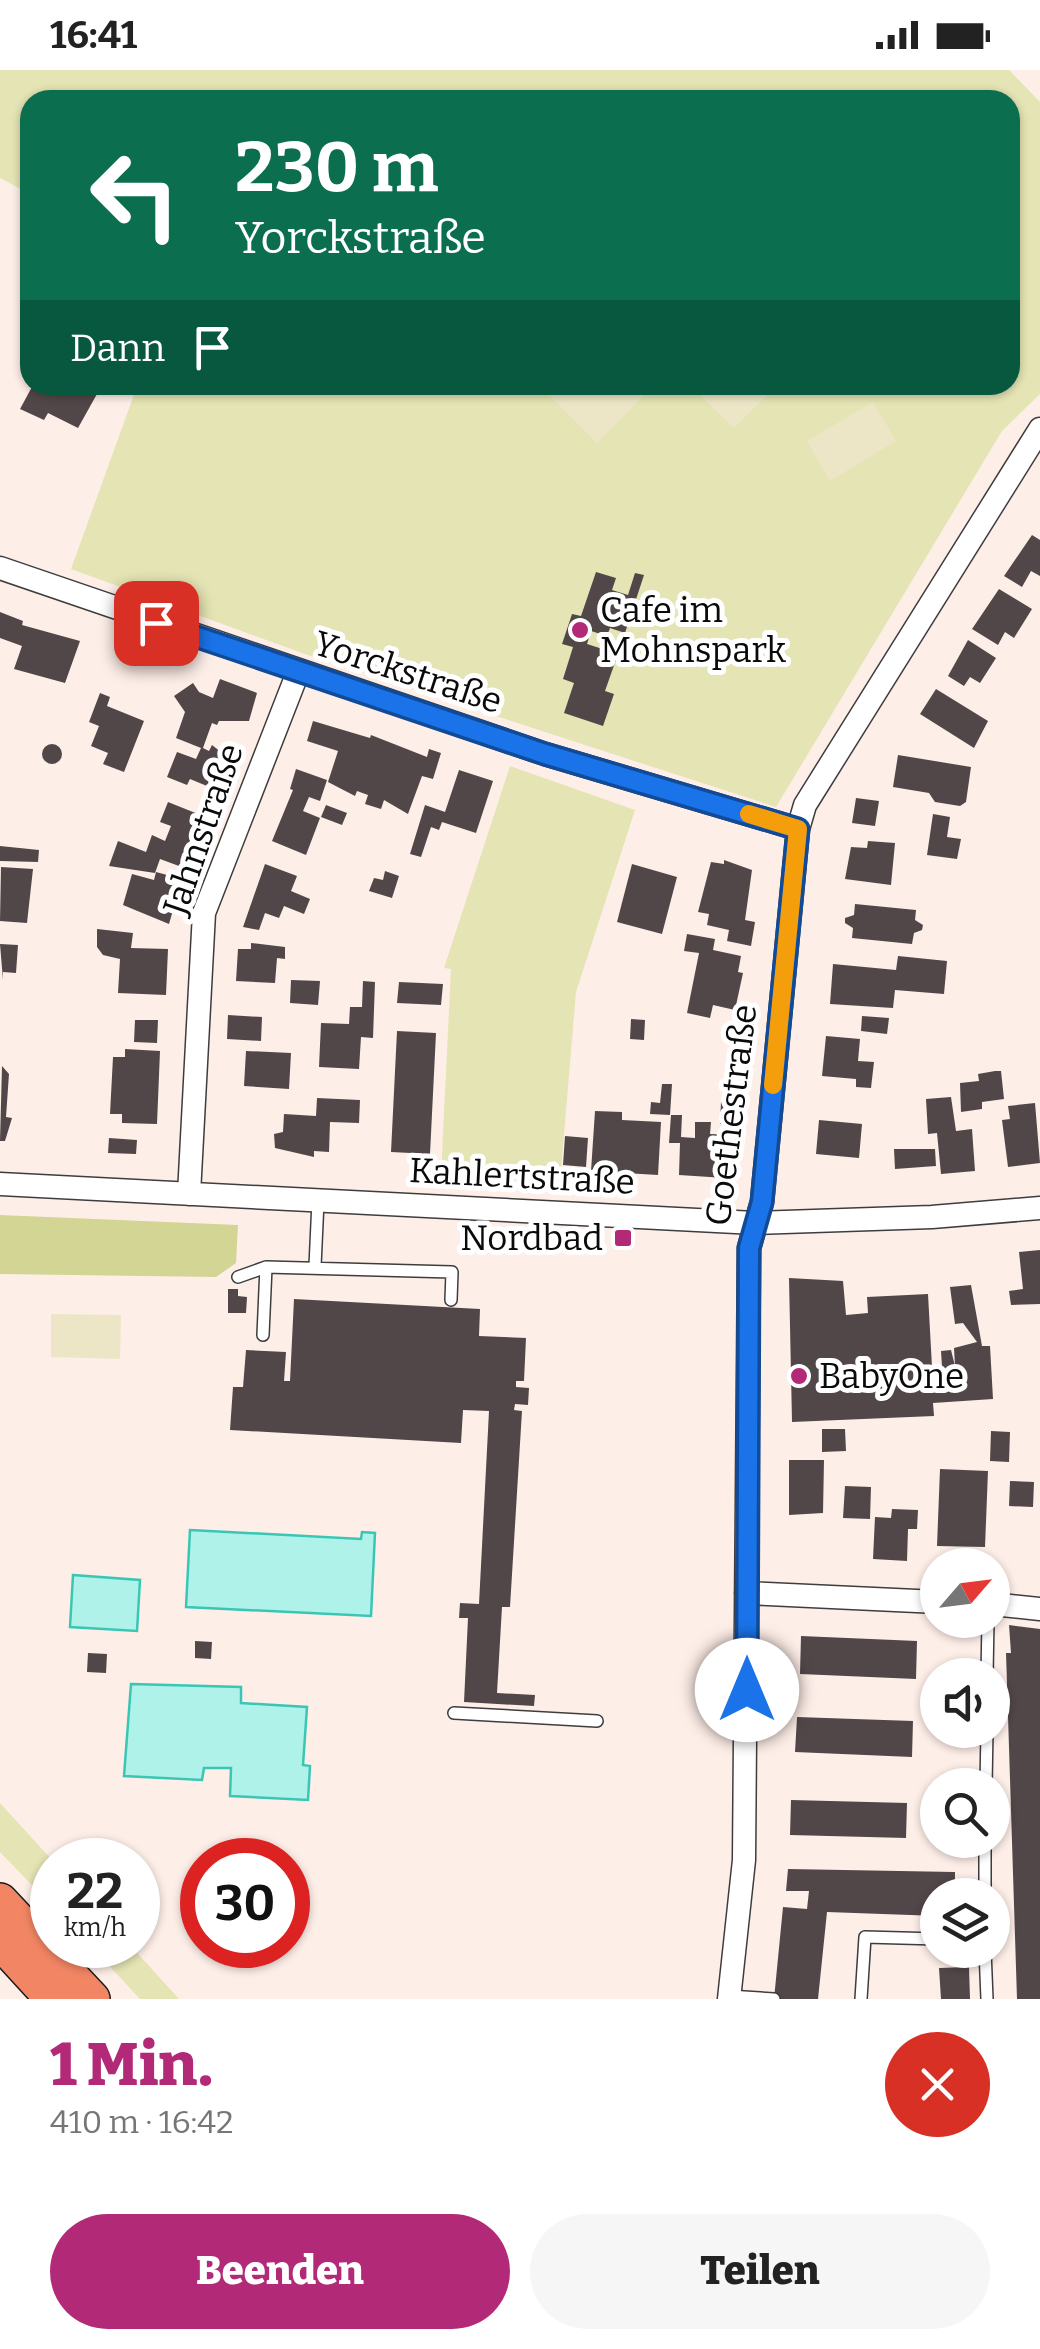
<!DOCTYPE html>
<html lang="de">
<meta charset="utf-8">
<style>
body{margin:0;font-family:Bitter,serif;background:#f6f6f6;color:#222;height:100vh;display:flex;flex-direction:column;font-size:38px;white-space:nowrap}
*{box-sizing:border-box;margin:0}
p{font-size:32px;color:#767676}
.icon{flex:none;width:55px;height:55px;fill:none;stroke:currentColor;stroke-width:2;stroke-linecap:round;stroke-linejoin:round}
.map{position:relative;height:1929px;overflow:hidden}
.details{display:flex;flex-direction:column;background:#fff;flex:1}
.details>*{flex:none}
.hud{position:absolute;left:20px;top:20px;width:1000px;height:305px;border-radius:30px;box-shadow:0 2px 8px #0004;background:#0b6e4f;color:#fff;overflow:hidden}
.needle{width:65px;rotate:62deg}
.tools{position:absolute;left:920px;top:1478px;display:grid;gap:20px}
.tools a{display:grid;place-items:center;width:90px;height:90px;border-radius:50%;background:#fff;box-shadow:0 2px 8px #0004;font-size:50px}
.speed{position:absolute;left:30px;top:1768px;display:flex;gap:20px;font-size:50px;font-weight:700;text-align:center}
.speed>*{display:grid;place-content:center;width:130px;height:130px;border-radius:50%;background:#fff;box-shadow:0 2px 8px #0004;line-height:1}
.speed small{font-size:25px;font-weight:400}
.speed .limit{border:15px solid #d22;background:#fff;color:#111}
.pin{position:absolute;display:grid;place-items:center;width:85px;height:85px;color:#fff;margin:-42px;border-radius:20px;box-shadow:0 5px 15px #0006}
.me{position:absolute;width:110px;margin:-55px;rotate:0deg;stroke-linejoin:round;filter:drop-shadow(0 0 8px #0008)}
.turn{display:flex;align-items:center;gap:35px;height:210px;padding:0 50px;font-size:45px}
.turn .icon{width:130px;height:130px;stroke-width:2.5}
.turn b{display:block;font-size:70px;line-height:85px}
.then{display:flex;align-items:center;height:95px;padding:0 50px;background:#0003;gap:20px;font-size:38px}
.round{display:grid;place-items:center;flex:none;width:105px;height:105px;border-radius:52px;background:#f6f6f6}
.summary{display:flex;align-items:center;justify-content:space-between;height:170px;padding:0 50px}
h1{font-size:60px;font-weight:800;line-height:75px;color:#b22a77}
.cta{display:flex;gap:20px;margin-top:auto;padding:20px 50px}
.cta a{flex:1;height:115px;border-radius:60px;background:#b22a77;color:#fff;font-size:40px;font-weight:800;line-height:115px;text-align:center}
.cta a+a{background:#f6f6f6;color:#222}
.status{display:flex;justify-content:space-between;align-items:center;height:70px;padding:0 50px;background:#fff;direction:ltr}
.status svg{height:28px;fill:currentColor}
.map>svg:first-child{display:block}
.green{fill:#e5e4b4}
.forest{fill:#d3d594}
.pitch{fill:#ede6c6}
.water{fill:#aff2e9;stroke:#3ac6b5;stroke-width:2.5}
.building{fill:#524748}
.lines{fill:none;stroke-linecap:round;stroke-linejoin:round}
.service-casing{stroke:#3d3d3d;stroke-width:14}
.minor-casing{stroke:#3d3d3d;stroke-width:25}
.primary-casing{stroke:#1b1b1b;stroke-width:38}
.service{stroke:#fff;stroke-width:11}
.minor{stroke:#fff;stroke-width:22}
.primary{stroke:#f28664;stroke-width:35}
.route-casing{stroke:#114b97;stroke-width:25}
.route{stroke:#1a73e8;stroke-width:18}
.slow{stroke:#f59e0b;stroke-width:18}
.poi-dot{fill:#b22a77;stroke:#fff;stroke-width:4}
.labels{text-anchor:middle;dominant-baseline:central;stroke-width:10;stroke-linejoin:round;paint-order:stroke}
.poi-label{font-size:35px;fill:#0a0a0a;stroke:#fff;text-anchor:start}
.street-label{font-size:35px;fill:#0a0a0a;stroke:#fff}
</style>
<div class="status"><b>16:41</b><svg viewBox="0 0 49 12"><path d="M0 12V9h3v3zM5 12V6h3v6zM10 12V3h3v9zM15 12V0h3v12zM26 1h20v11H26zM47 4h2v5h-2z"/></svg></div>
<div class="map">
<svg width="1040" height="1929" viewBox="0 0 1040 1929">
<rect width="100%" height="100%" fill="#feeee8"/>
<path class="green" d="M0,0H1009L1040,32V324L1002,361L776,737L302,583L71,499L135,322L125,315H1010V30H30V124L0,108Z
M510,696L635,740L576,922L560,1113L441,1106L451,899L444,898Z
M0,1733L52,1790V1836L0,1782Z
M90,1875H130L179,1929H140Z"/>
<path class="forest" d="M0,1145L238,1155L236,1193L216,1207L0,1204Z"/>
<path class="pitch" d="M553,315H654L597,373L546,322Z
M696,315H777L734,358L693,318Z
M873,332L896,371L830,411L807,371Z
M51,1244L121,1245L120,1289L51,1287Z"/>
<path class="water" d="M190,1460L361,1469L362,1462L375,1463L371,1546L186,1537Z
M73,1505L140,1510L137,1561L70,1557Z
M131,1614L241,1617V1633L307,1637L303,1695L310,1696L308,1730L230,1726L231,1698H204L202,1710L124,1706Z"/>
<path class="building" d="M33,315H102L78,358L48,343L44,350L20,339Z
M1032,465L1040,470V506L1031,501L1022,517L1004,506Z
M596,502L616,508L612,520L628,525L635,503L644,505L625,563L610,558L607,566L591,561L587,574L618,584L605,621L614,624L603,656L564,643L574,613L563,609L573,577L562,574L572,544L581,546Z
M999,519L1032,539L1014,568L1005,562L998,575L972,559Z
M0,542L23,551L22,555L80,571L65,613L14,599L22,576L0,568Z
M968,570L996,588L980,613L970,607L964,616L948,606Z
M220,609L257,623L249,651H219L217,655L212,653L208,664L203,678L209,681L212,675L231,690L219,721L190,709L187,715L167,707L177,682L196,689L201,678L176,668L185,642L174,626L193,613L199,622L213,628Z
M936,619L988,651L974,678L920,644Z
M100,623L110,627L107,636L144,651L124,702L103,694L108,683L91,676L99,656L89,652Z
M313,651L370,668L371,665L427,687L429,679L441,683L433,709L422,706L408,744L384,730L381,739L365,734L368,725L357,721L355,726L328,712L338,681L307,671Z
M42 684a10 10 0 1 1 20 0a10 10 0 1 1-20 0Z
M898,685L971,697L966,732L960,736L935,732L929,723L893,717Z
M296,699L327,710L320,731L309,727L303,741L320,748L306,785L272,771L293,720L290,719Z
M459,700L493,711L476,763L442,752L439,760L431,757L421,787L410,784L425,735L445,742Z
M856,728L879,731L875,756L852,753Z
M168,732L203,746L201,753L205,754L194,782L186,779L179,796L160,789L155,803L109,796L118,771L146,782L152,765L165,771L171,756L160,752Z
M326,735L347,743L342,755L321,747Z
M933,744L950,747L947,767L961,769L957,789L927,785Z
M868,771L895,773L891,815L845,809L851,777L867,778Z
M0,776L39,780L38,792L0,791Z
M724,790L752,800L745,850L755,852L751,876L727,871L729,860L707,855L709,844L698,842L711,792L724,794Z
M265,794L297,806L291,821L310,829L304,844L284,836L279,848L265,843L259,860L243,857Z
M632,794L677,807L662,864L617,852Z
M1,797L33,799L27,853L0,851Z
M385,801L399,806L392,828L369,821L374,808L383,810Z
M156,802L182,809L169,854L123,835L132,804L154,810Z
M855,834L916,840L915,850L923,855L922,860L914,863L912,874L852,868L853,858L845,853V848L854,845Z
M97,859L133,863L131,878L168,879L166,925L118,923L120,889L103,885L97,877Z
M687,864L715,869L713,880L741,886L738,902L743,903L735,940L713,935L710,948L687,943L699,883L684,881Z
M251,873L285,877V889L277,888L275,913L236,911L238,879H251Z
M0,874L18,875L16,903L3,902V910Z
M898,886L947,891L944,924L895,920L893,938L830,934L833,894L896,900Z
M291,910L320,911L318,935L290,933Z
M363,911L375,912L373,968L361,967L359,999L319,997L321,953L349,954L350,937H362Z
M399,912L443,914L441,935L397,933Z
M228,945L262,947L261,971L227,969Z
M862,946L889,948L887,964L861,961Z
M631,949L645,950L644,970L630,969Z
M135,950H158L157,973L134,972Z
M397,961L436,963L430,1084L391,1082Z
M826,966L860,969L858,991L874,992L871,1018L856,1017V1009L822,1006Z
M125,979L160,981L157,1054L122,1053V1044H110L113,987H125Z
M246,981L291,983L289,1019L244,1016Z
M2,996L9,1004L6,1047L12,1048L5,1071H0Z
M995,1001H1001L1004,1029L982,1032V1039L961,1042L960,1013L979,1011L978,1004Z
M662,1014H672L670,1045L650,1044L651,1032L660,1033Z
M951,1027L956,1061L972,1059L975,1101L941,1104L937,1063L928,1064L926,1029Z
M317,1028L360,1030L359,1053L330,1052L329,1082L314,1081V1087L275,1078L274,1064L283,1062L284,1044L316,1046Z
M721,1032L741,1034L740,1056L720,1054Z
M1035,1033L1040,1093L1008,1097L1002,1050L1010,1049L1008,1036Z
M595,1041L622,1042V1050L661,1052L658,1105L591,1101Z
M671,1045H682L681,1067L695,1068V1052H711L710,1064L735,1065L734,1094H726L725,1108L679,1105L680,1073H669Z
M819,1050L862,1054L859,1088L816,1084Z
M565,1066L588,1068L586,1097L563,1095Z
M109,1068L137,1070L136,1084L108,1083Z
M894,1079H935L936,1096L895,1099Z
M1040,1180V1234L1011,1235L1009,1221L1023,1219L1019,1182Z
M789,1208L843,1211L846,1245L868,1243L867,1227L928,1224L932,1297H942L941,1281L951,1280L955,1296L954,1278L977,1272L963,1253L955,1254L950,1217L971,1215L982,1276H990L993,1329L933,1333L934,1346L792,1352Z
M228,1219H238V1226L247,1227L246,1243H228Z
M294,1229L480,1239L479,1266L526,1268L524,1311H516V1317L529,1318L528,1335L515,1334L514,1340L522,1341L510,1537H502L497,1623L535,1625L534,1636L464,1632L468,1548H459L460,1533L479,1534L489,1341L463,1340L461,1373L230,1360L233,1317H243L246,1280L286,1282L284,1311H290Z
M822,1359H845L846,1381L822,1382Z
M991,1361L1010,1362L1009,1392L990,1391Z
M789,1390H824L823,1443L789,1445Z
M940,1399L988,1401L985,1477L937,1476Z
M1010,1411L1034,1412L1033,1437L1009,1436Z
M845,1416L871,1417L870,1449L843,1448Z
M892,1439L918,1440L917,1459H908L907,1491L873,1489L875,1447L891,1448Z
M1009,1555L1040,1559V1929H1017L1006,1583H1011Z
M801,1566L917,1571L916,1609L800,1604Z
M195,1571L212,1572L211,1589L195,1588Z
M88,1583L107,1584L106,1603L87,1602Z
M797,1647L913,1651L912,1687L795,1682Z
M791,1730L907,1733L906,1768L790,1765Z
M788,1799L955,1802V1825H938V1846L827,1842L818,1929H774L783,1837L807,1839L809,1821H786Z
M969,1897L970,1929H941L939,1898Z"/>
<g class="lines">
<g class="service-casing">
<path id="service" d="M315,1196L318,1131
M238,1207L266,1197
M263,1265L266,1197L452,1202L451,1230
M987,1605L988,1550
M454,1643L597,1651
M986,1715L987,1660
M985,1825V1770
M985,1880L987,1929
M729,1926L774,1929
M861,1929L865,1867L938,1869"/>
</g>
<g class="minor-casing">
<path id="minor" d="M0,498L545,684L798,759
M0,1114L755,1153L932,1147L1040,1138
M189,1124L204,843L298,602
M746,1523L938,1532
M992,1534L1040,1539
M729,1929L744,1790L749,1178L762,1132L798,759L805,735L1040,359"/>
</g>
<g class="primary-casing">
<path id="primary" d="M0,1831L92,1929
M0,1871L53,1929"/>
</g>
<use href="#service" class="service"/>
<use href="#minor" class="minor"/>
<use href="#primary" class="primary"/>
</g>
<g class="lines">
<g class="route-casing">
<path id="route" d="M156,553L545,684L798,759L762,1132L749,1178L747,1620"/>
</g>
<use href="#route" class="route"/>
<path class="slow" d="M749,744L798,759L773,1015"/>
</g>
<g class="poi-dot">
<circle cx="580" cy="560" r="10"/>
<rect x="613" y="1158" width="20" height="20" rx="5"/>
<circle cx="799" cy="1306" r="10"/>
</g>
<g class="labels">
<g class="poi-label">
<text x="600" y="540">Cafe im<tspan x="600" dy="40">Mohnspark</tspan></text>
<text x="603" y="1168" text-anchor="end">Nordbad</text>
<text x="819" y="1306">BabyOne</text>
</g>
<g class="street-label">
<text transform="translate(408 602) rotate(18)">Yorckstraße</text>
<text transform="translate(203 759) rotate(-71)">Jahnstraße</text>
<text transform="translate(731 1045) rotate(-83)">Goethestraße</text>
<text transform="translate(522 1106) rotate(3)">Kahlertstraße</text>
</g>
</g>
</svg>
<div class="tools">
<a><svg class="needle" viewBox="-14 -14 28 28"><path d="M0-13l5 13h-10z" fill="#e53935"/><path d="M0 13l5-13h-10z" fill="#767676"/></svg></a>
<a><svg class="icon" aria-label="sound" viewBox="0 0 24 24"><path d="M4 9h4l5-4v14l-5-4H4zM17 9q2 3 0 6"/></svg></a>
<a><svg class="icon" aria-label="search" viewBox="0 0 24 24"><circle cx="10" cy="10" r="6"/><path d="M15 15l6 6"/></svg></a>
<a><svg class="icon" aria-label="layers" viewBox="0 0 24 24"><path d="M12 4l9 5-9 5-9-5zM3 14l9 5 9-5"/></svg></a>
</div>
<div class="speed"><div>22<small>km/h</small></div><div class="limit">30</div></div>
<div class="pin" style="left:156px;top:553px;background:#d93025"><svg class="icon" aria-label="arrive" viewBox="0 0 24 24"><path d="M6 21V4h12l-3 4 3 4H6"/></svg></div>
<svg class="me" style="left:747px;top:1620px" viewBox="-20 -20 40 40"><circle r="19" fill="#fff"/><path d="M0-13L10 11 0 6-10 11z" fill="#1a73e8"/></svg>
<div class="hud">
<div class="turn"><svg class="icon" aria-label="left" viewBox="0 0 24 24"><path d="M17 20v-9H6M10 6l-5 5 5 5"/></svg><div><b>230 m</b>Yorckstraße</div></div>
<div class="then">Dann<svg class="icon" aria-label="arrive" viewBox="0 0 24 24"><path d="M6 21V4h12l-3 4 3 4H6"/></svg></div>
</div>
</div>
<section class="details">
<div class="summary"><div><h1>1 Min.</h1><p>410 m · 16:42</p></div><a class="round" style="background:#d93025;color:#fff"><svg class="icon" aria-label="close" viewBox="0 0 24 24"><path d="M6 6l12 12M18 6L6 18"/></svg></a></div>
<div class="cta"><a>Beenden</a><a>Teilen</a></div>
</section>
